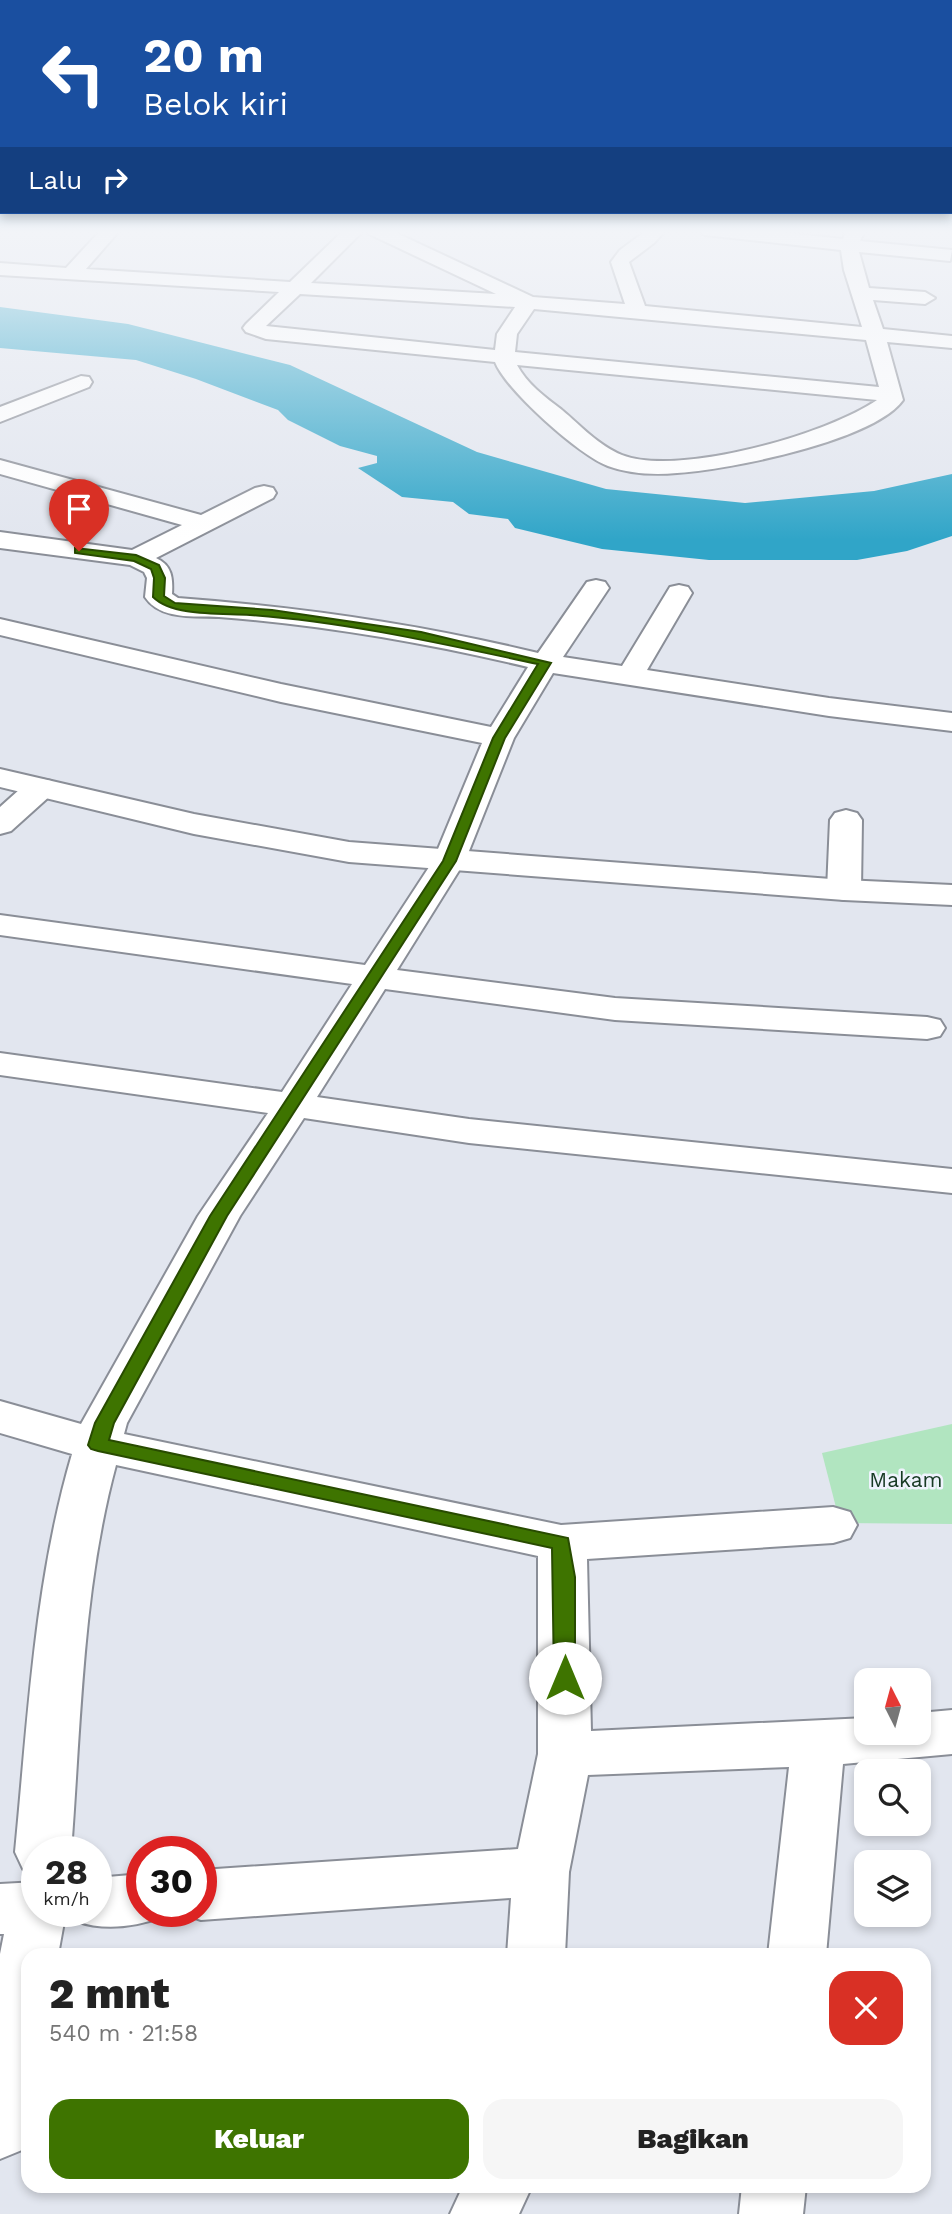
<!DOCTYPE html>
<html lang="id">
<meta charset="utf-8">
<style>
body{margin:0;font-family:"Work Sans",sans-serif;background:#f6f6f6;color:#222;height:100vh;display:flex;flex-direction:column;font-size:26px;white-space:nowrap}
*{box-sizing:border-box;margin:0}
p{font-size:23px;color:#767676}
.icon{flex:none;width:38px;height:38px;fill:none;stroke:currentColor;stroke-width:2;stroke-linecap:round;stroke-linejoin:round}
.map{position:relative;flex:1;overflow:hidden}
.details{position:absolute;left:21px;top:1948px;width:910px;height:245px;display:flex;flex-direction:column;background:#fff;border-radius:21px;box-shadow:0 4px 10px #0003}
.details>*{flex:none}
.hud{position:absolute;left:0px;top:0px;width:952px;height:214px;box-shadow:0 4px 10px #0003;background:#1a4fa0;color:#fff;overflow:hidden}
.needle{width:46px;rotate:354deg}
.tools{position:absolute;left:854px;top:1668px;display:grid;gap:14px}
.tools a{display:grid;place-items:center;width:77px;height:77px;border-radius:14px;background:#fff;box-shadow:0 4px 10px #0003;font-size:35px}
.speed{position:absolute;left:21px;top:1836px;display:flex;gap:14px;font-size:35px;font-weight:700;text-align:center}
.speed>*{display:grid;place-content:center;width:91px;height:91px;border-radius:50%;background:#fff;box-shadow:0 4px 10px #0003;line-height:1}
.speed small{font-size:18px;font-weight:400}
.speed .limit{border:10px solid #d22;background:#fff;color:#111}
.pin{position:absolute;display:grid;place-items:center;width:60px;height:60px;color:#fff;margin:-72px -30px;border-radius:50% 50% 50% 0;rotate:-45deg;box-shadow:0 0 7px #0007}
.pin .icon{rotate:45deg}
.me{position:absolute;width:77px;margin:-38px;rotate:0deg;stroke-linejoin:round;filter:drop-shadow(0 0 5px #0008)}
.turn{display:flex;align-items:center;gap:24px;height:147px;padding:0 28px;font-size:32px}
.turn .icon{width:91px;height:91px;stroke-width:2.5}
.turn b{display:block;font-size:49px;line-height:60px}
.then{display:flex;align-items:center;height:66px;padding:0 28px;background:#0003;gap:14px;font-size:26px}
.round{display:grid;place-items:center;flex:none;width:74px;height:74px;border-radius:21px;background:#f6f6f6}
.summary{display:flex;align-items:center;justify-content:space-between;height:119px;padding:0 28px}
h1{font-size:42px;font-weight:800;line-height:52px}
.primary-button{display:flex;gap:14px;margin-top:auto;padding:14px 28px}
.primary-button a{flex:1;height:80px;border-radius:21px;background:#3e7400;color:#fff;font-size:28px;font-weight:800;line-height:80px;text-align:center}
.primary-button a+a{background:#f6f6f6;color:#222}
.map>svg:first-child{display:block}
.green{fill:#b1e5c0}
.water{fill:#30a5c8}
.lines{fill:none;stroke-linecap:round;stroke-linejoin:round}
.minor-casing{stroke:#8a8e97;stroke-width:4}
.tertiary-casing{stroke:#8a8e97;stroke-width:4}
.minor{fill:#fff;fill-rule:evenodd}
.tertiary{fill:#fff;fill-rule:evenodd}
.route{fill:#3e7400;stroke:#284b00;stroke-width:2}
.labels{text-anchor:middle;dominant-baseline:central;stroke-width:5;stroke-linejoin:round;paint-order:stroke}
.near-park-label{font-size:21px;fill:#173a24;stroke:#eff3fd}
</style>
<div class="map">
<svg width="952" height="2214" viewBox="0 0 952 2214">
<rect width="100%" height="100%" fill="#e2e6ef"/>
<path class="green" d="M952,1424V1524L840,1523L822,1453Z"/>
<path class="water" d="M0,307L128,324L290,365L477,452L606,489L745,503L874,491L952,474V536L907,551L857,560H709L602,549L515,528L508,519L469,514L453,502L402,497L358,468L377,463V456L340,446L288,420L278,410L196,379L136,360L0,348Z"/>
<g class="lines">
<g class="minor-casing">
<path id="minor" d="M101,230H120L86,269L290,282L344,230H364L311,283L496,294L369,234L366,230H390L533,297L625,304L611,262L620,250L647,230H666L654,243L629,262L645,306L862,327L844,270L841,250L705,235L696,230H760L843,239L847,230H865L860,241L952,250L950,261L859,252L869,288L925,292L935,298L925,304L873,300L883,329L952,336V348L887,342L903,400C874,441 727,470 677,473C654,475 630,474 608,466C580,456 506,390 495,362L266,339L246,332L243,328L246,324L279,292L0,275V263L66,268ZM300,294L515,307L497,334L495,350L266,326ZM534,309L866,340L879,387L515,352L517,334ZM517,365L877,400C828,434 679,477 622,455C599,446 580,425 562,410C545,397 527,384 517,365Z
M81,376L89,377L92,382L89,387L0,422V407Z
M0,460L201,515L255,488L264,486L273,488L276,493L273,498L156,558C172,565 173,578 172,594L178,598C301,607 419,624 538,653L587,582L596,580L605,582L609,588L563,657L622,666L670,587L679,585L688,587L692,593L647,670L829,698L952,713V731L829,716L553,673L514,738L465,861L397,970L615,998L927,1017L940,1020L945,1028L940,1036L927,1039L615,1020L385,989L317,1097L469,1119L952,1169V1193L469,1143L304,1118L240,1216L127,1423L124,1434L561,1525L833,1507L850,1512L857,1525L850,1538L833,1543L587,1559L591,1731L866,1718V1732H919V1713L952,1710V1754L843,1764L826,1955H768L789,1767L588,1775L569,1872L565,1955H507L511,1898L201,1920L181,1913L201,1911V1870L518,1849L538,1754V1556L116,1465C82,1590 81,1723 71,1852H37V1874L23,1869L15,1852C28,1719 34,1583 72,1454L0,1433V1401L81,1424L198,1216L268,1113L0,1075V1053L282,1092L352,984L0,935V915L365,965L433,861L482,743L281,702L0,635V619L281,684L491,727L528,667C427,643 323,625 219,617C194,616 160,620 145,597L147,578L144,572L130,565L0,548V532L132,550L182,525L0,474Z
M40,779L51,781L56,788L51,795L11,831L0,834V807L29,781Z
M846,810L857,813L862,820L861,890L856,897L844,900L832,897L827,890L830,820L835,813Z
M142,1874V1911H165L162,1917C134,1927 104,1931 76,1921L71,1911H96V1878Z
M37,1882V1911H66L58,1955H28V2136L22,2150L0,2159V1954L4,1934H0V1884Z
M463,2186H532L519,2214H450Z
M742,2186H806L803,2214H739Z"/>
</g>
<g class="tertiary-casing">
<path id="tertiary" d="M0,769L194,814L349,842L844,880L952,885V905L844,900L349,862L194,834L0,787Z"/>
</g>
<use href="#minor" class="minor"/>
<use href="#tertiary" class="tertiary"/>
</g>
<linearGradient id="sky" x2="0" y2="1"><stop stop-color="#5eaedb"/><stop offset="0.43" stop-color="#f2f4f8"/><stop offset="1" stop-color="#f2f4f8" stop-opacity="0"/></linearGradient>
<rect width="952" height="540" fill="url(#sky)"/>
<path class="route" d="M75,548L136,555L159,565L165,578L164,596L175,603L272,610L421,632L551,663L505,738L456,861L227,1216L114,1423L109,1440L568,1538L575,1577V1678L572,1684L565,1687L557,1684L554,1678L552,1548L98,1451L91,1449L88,1445L95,1423L210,1216L443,861L493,738L538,664C443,644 347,622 250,615C222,613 173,617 153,597L154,578L151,569L134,561L75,553Z"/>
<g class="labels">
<g class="near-park-label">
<text x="906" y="1479">Makam</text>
</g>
</g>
</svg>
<div class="tools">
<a><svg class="needle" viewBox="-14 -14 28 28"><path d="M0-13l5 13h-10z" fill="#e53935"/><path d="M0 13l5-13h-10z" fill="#767676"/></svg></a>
<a><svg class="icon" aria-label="search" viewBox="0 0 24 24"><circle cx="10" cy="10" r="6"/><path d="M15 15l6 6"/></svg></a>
<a><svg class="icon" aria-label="layers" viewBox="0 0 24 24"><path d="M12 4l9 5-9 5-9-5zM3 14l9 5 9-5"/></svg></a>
</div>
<div class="speed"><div>28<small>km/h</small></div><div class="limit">30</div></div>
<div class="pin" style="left:79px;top:551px;background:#d93025"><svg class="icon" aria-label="arrive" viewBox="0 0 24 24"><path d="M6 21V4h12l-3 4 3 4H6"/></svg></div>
<svg class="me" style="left:565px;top:1678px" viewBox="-20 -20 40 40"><circle r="19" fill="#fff"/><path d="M0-13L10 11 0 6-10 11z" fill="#3e7400"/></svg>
<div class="hud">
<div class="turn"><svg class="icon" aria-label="left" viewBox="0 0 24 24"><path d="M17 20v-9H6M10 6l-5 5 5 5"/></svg><div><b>20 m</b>Belok kiri</div></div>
<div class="then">Lalu<svg class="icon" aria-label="right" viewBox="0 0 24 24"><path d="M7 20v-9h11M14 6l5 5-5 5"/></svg></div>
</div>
<section class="details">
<div class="summary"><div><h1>2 mnt</h1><p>540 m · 21:58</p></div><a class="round" style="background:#d93025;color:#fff"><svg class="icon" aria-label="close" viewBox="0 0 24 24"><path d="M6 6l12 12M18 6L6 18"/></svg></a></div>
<div class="primary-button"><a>Keluar</a><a>Bagikan</a></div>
</section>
</div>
